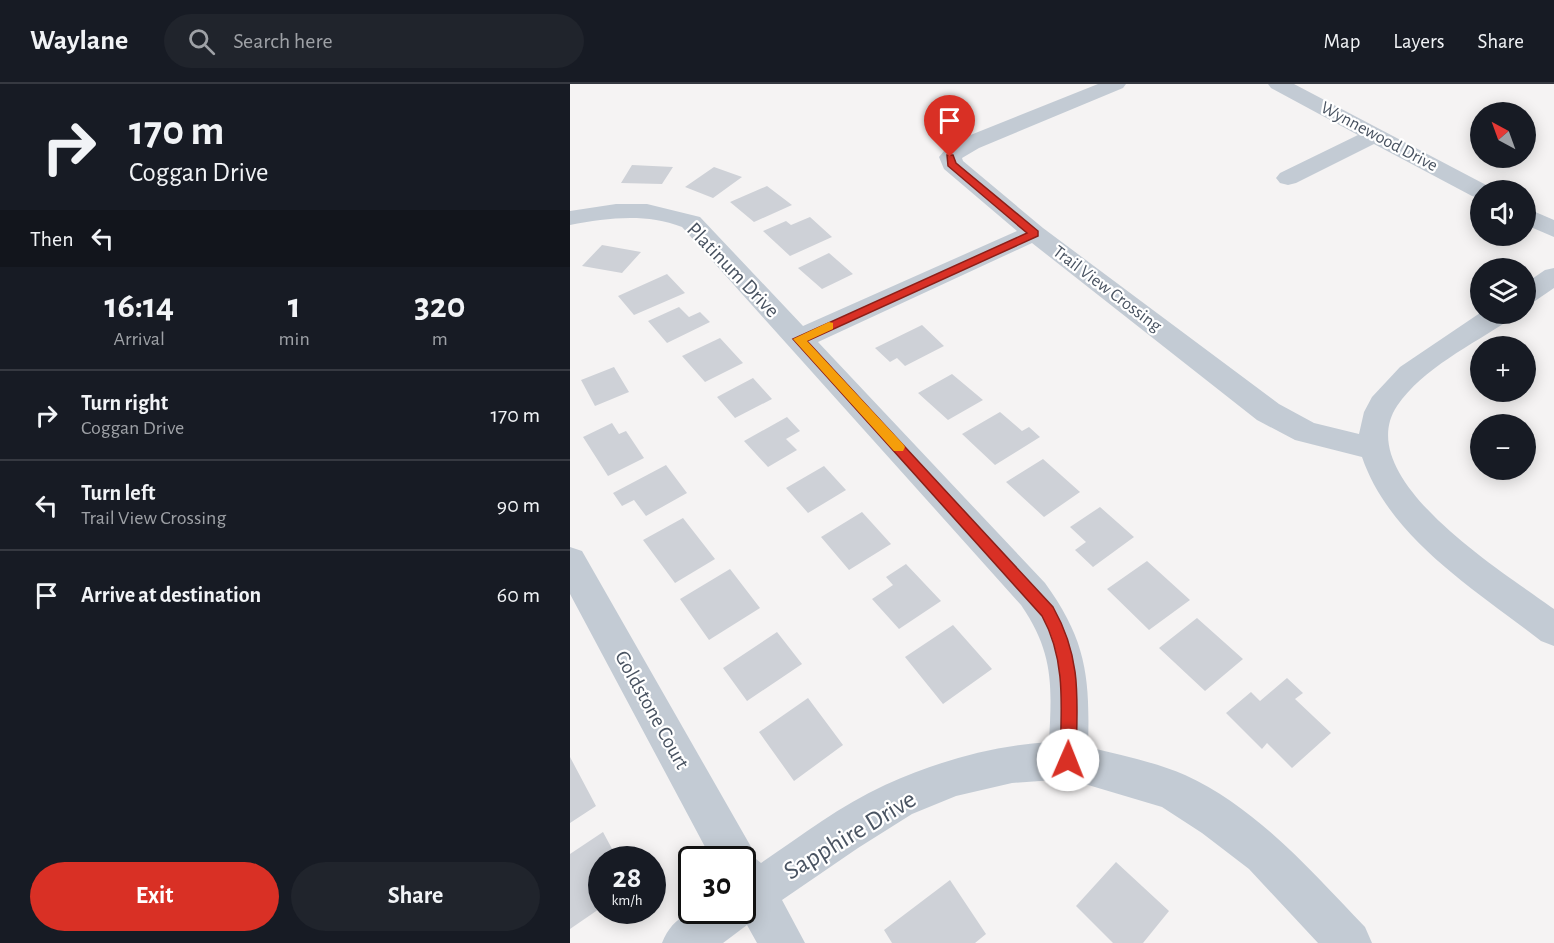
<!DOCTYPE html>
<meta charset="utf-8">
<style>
body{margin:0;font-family:"Alegreya Sans",sans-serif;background:#20242c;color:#f1f3f6;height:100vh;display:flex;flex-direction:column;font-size:22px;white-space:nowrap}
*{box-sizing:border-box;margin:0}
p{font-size:20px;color:#9ea1a6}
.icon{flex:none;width:33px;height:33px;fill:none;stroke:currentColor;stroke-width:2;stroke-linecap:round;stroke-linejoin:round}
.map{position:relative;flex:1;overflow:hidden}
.sheet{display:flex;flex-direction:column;background:#171b24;width:570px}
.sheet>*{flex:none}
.top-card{background:#171b24;color:#f1f3f6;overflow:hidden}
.needle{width:39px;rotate:319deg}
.controls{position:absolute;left:900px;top:18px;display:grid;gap:12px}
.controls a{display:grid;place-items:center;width:66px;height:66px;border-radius:50%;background:#171b24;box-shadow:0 3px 15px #0003;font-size:30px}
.speed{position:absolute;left:18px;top:762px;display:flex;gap:12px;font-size:30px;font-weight:700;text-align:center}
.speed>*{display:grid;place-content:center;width:78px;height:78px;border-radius:50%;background:#171b24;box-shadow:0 3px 15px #0003;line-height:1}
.speed small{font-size:15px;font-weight:400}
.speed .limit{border:3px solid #111;border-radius:9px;background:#fff;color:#111}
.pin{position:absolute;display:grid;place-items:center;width:51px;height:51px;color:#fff;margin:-62px -26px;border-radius:50% 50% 50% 0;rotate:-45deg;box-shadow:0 0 6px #0007}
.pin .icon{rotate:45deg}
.me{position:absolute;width:66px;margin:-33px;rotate:1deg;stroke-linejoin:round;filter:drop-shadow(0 0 4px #0008)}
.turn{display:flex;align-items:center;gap:21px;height:126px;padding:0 30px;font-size:27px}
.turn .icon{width:78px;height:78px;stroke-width:2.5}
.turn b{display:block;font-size:42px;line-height:51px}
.then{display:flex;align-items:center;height:57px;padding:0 30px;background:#0003;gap:12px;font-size:22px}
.eta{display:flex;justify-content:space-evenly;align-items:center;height:102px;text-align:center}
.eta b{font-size:36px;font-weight:700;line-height:42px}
.button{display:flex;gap:12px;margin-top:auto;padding:12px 30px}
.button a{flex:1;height:69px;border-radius:36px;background:#d93025;color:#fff;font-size:24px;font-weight:700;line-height:69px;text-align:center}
.button a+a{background:#20242c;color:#f1f3f6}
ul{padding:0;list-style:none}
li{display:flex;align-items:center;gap:18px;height:90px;padding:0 30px;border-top:2px solid #363941}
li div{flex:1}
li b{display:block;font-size:22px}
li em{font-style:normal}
header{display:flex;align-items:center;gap:36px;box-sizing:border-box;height:84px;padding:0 30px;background:#171b24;border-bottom:2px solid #363941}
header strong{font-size:28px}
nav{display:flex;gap:33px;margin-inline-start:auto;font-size:21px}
.search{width:420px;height:54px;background:#20242c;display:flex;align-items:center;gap:15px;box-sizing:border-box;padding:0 21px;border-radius:33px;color:#9ea1a6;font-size:22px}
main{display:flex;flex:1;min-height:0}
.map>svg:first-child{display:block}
.building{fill:#ced1d7}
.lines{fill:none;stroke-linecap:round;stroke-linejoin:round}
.minor{fill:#c3cbd4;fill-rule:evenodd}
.route{fill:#d93025;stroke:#8d1f18;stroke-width:1.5}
.slow{fill:#f59e0b}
.labels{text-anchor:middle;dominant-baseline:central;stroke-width:4.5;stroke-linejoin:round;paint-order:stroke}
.far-street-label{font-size:18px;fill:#495361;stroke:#fff}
.street-label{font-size:21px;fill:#495361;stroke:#fff}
.near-street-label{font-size:26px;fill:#495361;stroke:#fff}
</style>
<header>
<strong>Waylane</strong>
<div class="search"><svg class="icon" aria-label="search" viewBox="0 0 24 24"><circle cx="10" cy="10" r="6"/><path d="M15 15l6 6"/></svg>Search here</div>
<nav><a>Map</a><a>Layers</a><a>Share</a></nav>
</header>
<main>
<section class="sheet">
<div class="top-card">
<div class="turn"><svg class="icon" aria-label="right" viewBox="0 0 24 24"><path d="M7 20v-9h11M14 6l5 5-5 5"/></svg><div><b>170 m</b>Coggan Drive</div></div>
<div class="then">Then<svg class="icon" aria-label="left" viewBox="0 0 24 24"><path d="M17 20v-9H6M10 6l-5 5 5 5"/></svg></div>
</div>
<div class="eta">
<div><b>16:14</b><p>Arrival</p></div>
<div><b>1</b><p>min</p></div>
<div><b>320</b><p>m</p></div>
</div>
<ul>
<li><svg class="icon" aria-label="right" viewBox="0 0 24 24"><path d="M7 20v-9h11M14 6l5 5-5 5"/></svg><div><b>Turn right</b><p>Coggan Drive</p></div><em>170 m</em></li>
<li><svg class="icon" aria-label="left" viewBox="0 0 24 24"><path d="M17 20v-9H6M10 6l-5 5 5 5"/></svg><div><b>Turn left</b><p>Trail View Crossing</p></div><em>90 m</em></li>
<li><svg class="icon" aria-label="arrive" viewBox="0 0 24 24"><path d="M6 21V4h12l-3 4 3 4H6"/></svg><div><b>Arrive at destination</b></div><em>60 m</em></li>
</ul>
<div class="button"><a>Exit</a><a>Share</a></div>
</section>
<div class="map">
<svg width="984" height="859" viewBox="0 0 984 859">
<rect width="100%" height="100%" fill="#f5f3f3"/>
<path class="building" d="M62,81L103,83L92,100L51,99Z
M144,83L172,93L143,114L115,103Z
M197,102L222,121L184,138L160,118Z
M240,133L262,153L220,172L193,147L216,137L221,141Z
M32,161L71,168L52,189L12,182Z
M259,169L283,190L252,205L228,184Z
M97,190L115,209L64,231L48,212Z
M109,223L119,233L130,228L140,238L97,259L78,237Z
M352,241L374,262L335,282L327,274L320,278L305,264Z
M150,254L173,279L135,298L112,272Z
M44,283L59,308L25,322L11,296Z
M382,290L413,316L378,336L348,309Z
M183,294L202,315L165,334L147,313Z
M430,328L452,347L459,343L470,353L425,381L392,350Z
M217,333L230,347L216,355L227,366L198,383L174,357Z
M42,339L49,350L56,347L74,374L38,392L13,353Z
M473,375L510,408L474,433L436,398Z
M96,381L117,409L76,432L64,416L52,422L43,409Z
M254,382L276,406L238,429L216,404Z
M530,423L564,453L523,483L505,466L516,458L500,443Z
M292,428L321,460L279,486L251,453Z
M113,434L145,475L105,499L73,456Z
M577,477L620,516L579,546L537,505Z
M336,480L371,517L329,545L302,515L323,501L316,493Z
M160,485L190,524L139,556L110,515Z
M627,534L673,575L635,607L589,564Z
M383,541L422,585L373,620L335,573Z
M207,548L232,580L177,617L153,584Z
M717,594L733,609L725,615L761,649L722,684L697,659L692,665L656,629L681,608L690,617Z
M238,614L273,661L224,697L189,648Z
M0,673L26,722L0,739Z
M33,748L48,776H32V823L0,845V770Z
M546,778L599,827L573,859H543L506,822Z
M380,796L416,850L405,859H322L314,846Z"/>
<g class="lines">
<path class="minor" d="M528,0H556L553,4L409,64L392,74L393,77L473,144L709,320L744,339L789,350L794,328L802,313L830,283L910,229L942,230L939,236C902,261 853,284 827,322C779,395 938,491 984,525V562L971,557C906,506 820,455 792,373L725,356L687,336L462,159L248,258L475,499C517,557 520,594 518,663C550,671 585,678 615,691C687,724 741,787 795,843L802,859H748L679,785L632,749L592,723L498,695L442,699L386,712L342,730L288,764L212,816L235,859H187L177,841L153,859H92C108,820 137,826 172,826V776H142L0,510V463L12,467L180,761L186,775L191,779C231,752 271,721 315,701C368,677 422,662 479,658C482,602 484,569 451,521L112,143C75,129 38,134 0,141V127L46,120H77L130,133L233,242L447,147L374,85L369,73L379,61L393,54Z
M698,0H724L918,102L922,106H910V114L902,112L804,60L726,99L718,101L710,99L706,94L710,89L788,51L701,4Z
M956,124L984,136V153L956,141Z
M984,184V204L965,217L956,219V199L975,186Z"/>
</g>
<path class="route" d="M377,71H383L386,79L468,147V152L237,257L483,523C513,576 507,618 506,676L504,682L498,684L492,682L490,676C491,627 497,577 472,532L223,255L457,149L378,82Z"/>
<path class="slow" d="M259,238L263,239V245L237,257L333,360L335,363L333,367H324L223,255Z"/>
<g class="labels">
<g class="far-street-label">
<text transform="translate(809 53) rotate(28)">Wynnewood Drive</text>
<text transform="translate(537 205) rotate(37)">Trail View Crossing</text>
</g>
<g class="street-label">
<text transform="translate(163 186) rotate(46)">Platinum Drive</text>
<text transform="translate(82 626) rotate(61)">Goldstone Court</text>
</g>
<g class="near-street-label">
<text transform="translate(280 751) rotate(-31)">Sapphire Drive</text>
</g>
</g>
</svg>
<div class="controls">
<a><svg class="needle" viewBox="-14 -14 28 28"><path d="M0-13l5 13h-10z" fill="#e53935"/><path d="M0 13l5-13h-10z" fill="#9ea1a6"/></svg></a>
<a><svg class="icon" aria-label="sound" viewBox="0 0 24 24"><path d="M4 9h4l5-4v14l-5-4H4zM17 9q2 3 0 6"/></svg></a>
<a><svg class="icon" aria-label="layers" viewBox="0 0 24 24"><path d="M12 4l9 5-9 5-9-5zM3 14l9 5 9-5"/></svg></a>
<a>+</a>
<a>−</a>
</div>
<div class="speed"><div>28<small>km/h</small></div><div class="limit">30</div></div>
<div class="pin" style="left:380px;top:73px;background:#d93025"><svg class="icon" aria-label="arrive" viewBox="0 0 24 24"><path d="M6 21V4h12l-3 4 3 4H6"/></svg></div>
<svg class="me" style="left:498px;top:676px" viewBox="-20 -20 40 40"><circle r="19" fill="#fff"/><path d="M0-13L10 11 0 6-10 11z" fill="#d93025"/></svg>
</div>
</main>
